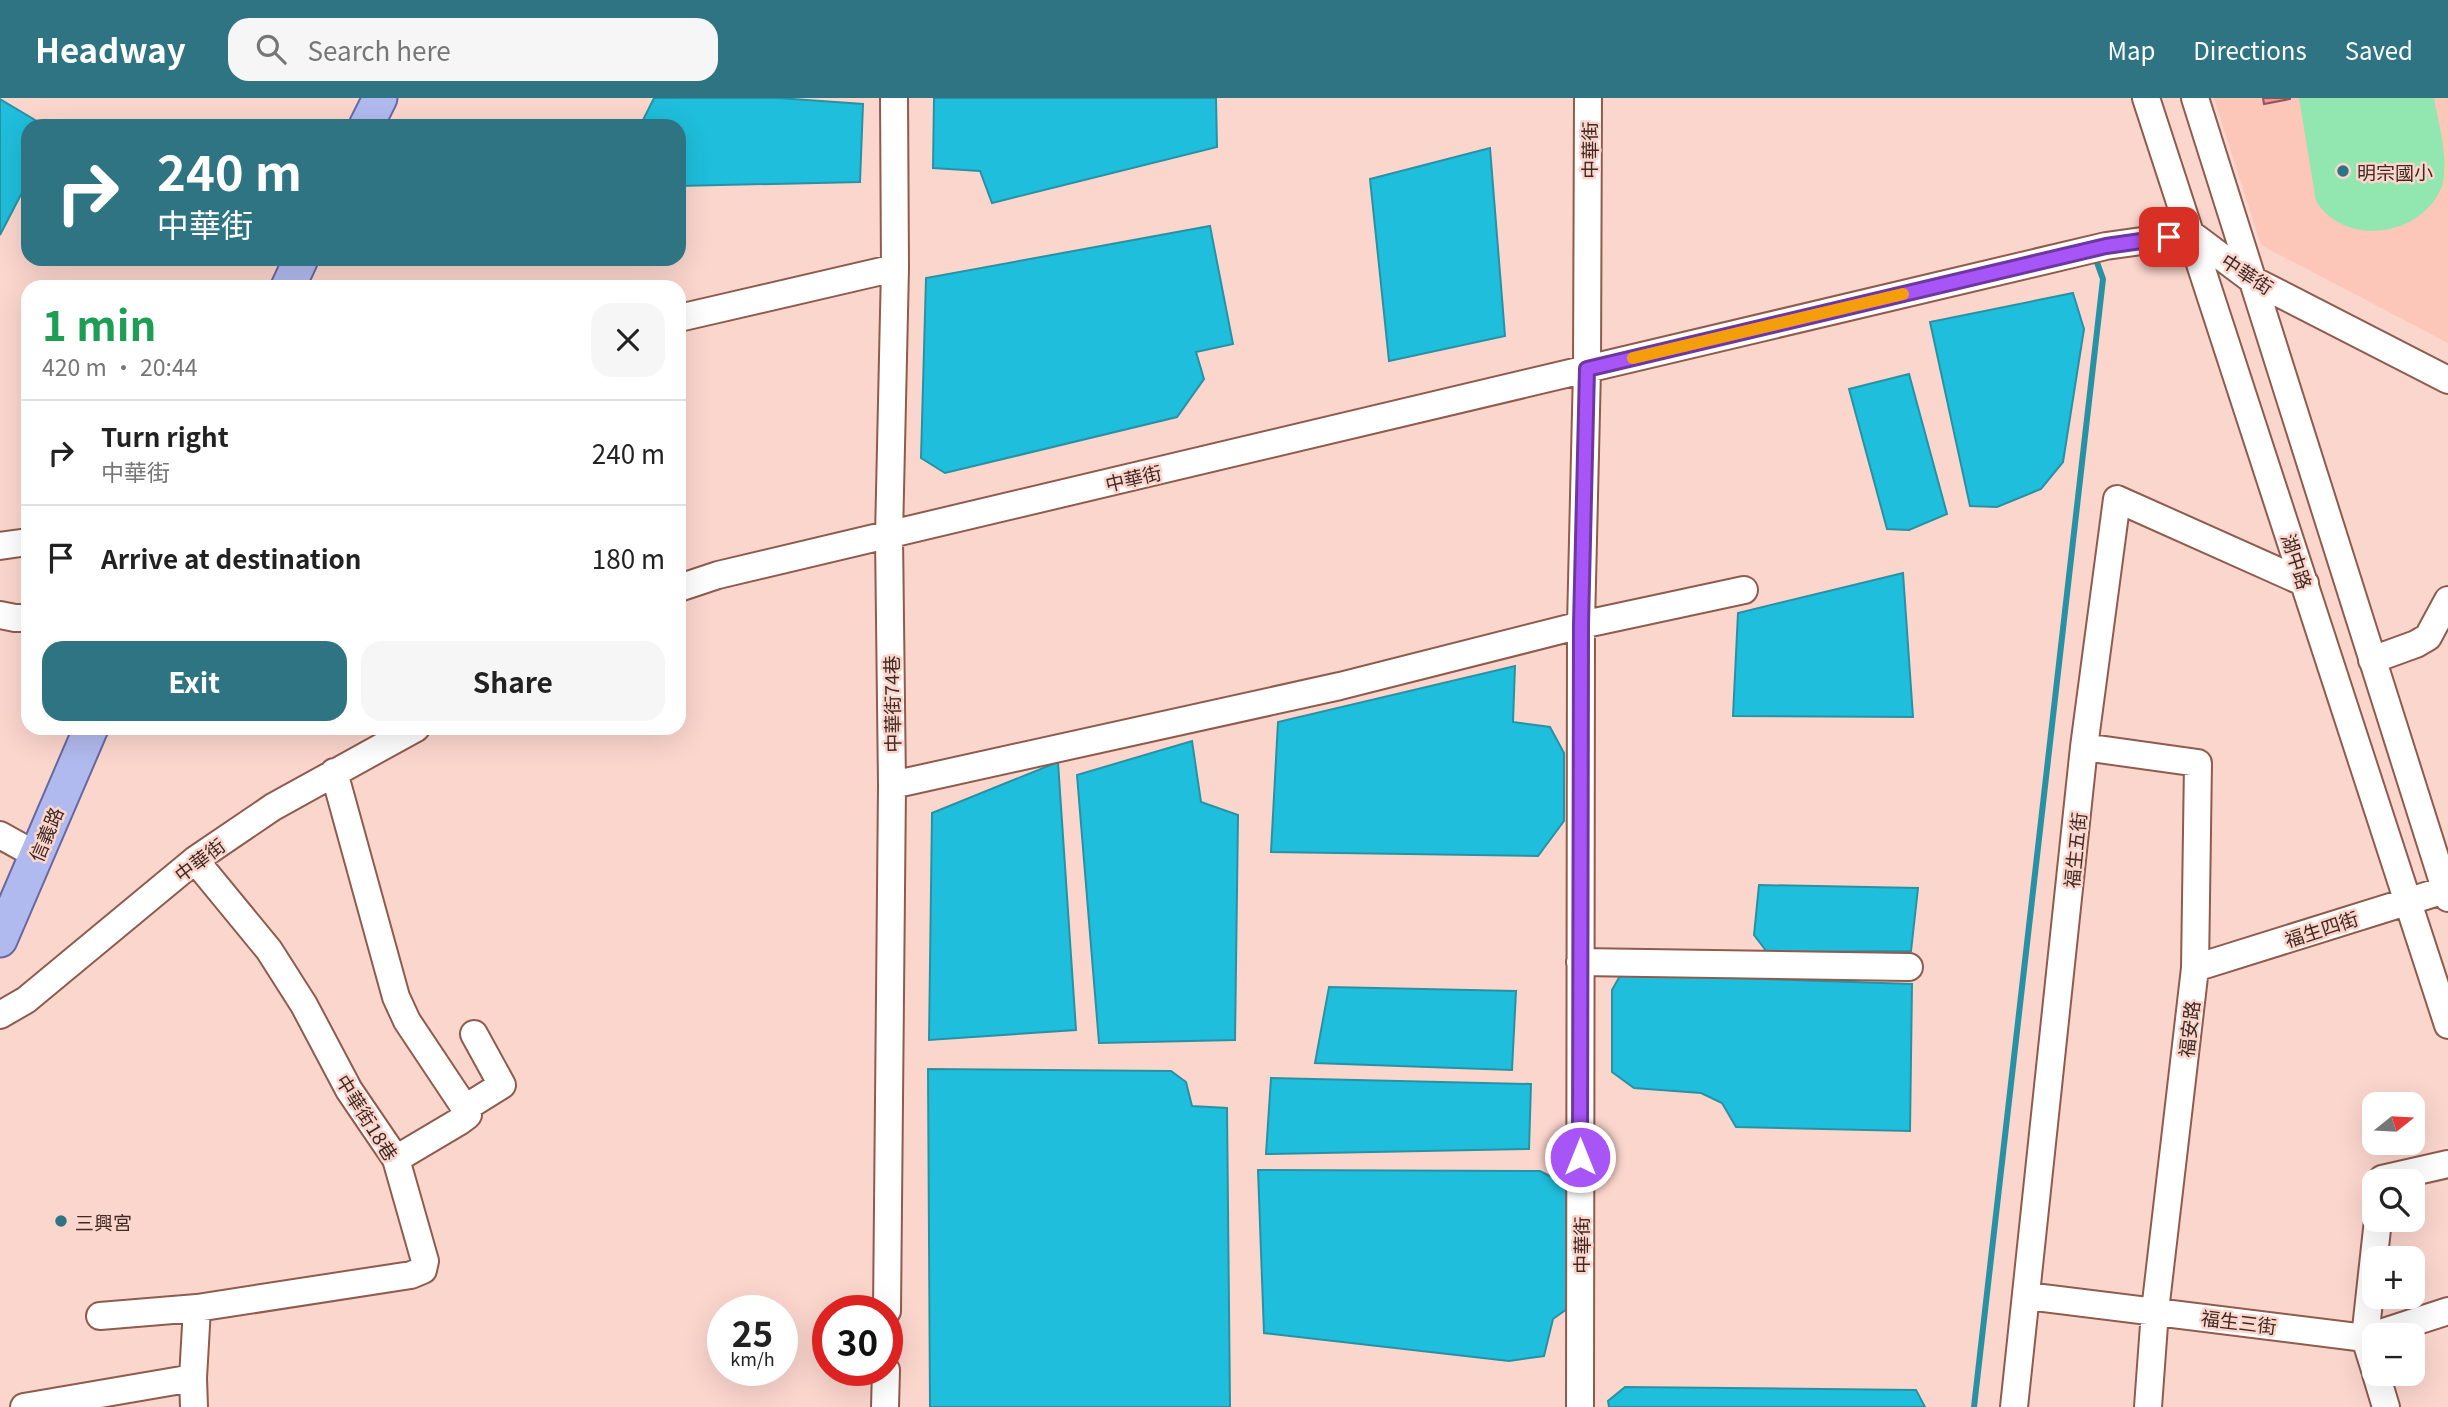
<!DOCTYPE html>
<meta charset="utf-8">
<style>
body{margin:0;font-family:Georgia,"Noto Sans TC",serif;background:#f6f6f6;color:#222;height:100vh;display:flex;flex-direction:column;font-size:26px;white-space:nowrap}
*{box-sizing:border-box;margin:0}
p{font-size:23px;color:#767676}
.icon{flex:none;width:38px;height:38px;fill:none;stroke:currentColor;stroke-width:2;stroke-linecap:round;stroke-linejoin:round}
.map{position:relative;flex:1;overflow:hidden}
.drawer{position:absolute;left:21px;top:182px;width:665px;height:455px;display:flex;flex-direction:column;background:#fff;border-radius:21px;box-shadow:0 7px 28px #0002}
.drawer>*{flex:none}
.hud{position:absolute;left:21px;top:21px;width:665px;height:147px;border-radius:21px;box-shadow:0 7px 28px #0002;background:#2f7483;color:#fff;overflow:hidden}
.needle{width:46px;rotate:72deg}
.tools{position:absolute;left:2362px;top:994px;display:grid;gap:14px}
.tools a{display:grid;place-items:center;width:63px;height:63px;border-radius:14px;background:#fff;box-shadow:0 7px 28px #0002;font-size:35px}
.speed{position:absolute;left:707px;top:1197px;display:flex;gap:14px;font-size:35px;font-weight:700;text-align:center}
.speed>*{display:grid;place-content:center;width:91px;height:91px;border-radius:50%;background:#fff;box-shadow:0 7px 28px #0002;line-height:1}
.speed small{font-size:18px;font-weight:400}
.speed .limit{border:10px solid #d22;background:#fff;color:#111}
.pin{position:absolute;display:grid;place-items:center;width:60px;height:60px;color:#fff;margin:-30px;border-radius:14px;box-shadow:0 4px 10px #0006}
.me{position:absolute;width:77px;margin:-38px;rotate:0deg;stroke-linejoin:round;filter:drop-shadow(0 0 5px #0008)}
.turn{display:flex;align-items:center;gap:24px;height:147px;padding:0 21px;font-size:32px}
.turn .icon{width:91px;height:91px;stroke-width:2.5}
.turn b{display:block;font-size:49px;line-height:60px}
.round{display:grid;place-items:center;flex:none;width:74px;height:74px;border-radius:21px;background:#f6f6f6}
.headline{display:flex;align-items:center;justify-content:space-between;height:119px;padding:0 21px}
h1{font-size:42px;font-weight:700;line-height:52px;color:#1e9e55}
.primary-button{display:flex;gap:14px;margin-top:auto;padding:14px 21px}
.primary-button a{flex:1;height:80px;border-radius:21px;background:#2f7483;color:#fff;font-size:28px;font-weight:700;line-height:80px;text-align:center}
.primary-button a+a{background:#f6f6f6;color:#222}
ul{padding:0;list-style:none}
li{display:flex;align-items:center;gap:21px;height:105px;padding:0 21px;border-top:2px solid #e0e0e0}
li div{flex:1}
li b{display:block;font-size:26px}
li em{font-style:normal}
header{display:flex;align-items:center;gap:42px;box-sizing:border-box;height:98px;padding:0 35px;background:#2f7483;color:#fff}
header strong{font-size:33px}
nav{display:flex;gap:38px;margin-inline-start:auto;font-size:24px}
.search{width:490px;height:63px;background:#f6f6f6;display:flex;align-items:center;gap:18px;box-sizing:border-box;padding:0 24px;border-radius:21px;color:#767676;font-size:26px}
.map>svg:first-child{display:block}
.built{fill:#fcc6b8}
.green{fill:#92e6b0}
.water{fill:#1fbedc;stroke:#2991a4;stroke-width:2}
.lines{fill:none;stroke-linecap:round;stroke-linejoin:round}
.stream{stroke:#2991a4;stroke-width:6}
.building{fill:#f99199;stroke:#8d585b;stroke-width:2}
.minor-casing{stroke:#8e5b4d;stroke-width:30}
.major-casing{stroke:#6869a0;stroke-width:37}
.minor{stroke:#fff;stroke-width:26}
.major{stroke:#b1baee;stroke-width:33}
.route-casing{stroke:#6d37a1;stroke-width:18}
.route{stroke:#a855f7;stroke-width:12}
.slow{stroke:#f59e0b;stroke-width:12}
.poi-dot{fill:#2f7483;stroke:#fbd6cd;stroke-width:2.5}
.labels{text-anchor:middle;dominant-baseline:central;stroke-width:5;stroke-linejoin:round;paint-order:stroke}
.street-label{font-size:19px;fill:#402923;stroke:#fbd6cd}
.poi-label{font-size:19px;fill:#402923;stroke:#fbd6cd;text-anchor:start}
</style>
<header>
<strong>Headway</strong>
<div class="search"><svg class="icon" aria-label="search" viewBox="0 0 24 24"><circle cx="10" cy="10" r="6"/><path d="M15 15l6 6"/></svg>Search here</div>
<nav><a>Map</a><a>Directions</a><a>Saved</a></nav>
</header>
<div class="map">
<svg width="2448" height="1309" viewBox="0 0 2448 1309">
<rect width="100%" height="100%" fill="#fbd6cd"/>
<path class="built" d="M2214,0H2448V245L2261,147Z"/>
<path class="green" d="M2299,0H2434C2439,27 2448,58 2443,85C2426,138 2346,151 2316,103Z"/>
<path class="water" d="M654,0H779L863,6L860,84L679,88V28H640Z
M934,0H1216L1217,49L992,105L980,73L933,70Z
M0,1L45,28H28V83L0,137Z
M1490,50L1505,238L1389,263L1370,81Z
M1210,128L1233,246L1196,254L1204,281L1177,319L945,375L921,360L926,180Z
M2073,195L2084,231L2063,364L2041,391L1997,409L1970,408L1930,224Z
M1909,276L1947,416L1909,432L1887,431L1849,291Z
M1903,475L1913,619L1733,618L1738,515Z
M1515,568L1513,624L1550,629L1564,655V723L1538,758L1271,754L1278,624Z
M1192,643L1201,704L1238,717L1235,942L1099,945L1077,677Z
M1058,664L1076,932L929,942L932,715Z
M1759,787L1918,790L1911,853L1767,854L1754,837Z
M1621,876L1912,886L1910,1033L1736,1029L1722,1005L1701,995L1634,990L1612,974V892Z
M1329,889L1516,893L1512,972L1315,965Z
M928,971L1171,973L1186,984L1192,1008L1227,1010L1230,1309H930Z
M1271,980L1531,986L1529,1051L1266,1056Z
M1258,1072L1540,1073L1566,1086L1567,1211L1553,1221L1544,1258L1509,1263L1264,1235Z
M1625,1289L1916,1292L1925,1309H1609L1608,1303Z"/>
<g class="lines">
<path class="stream" d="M1974,1309L2103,181L2095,159"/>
</g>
<path class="building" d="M2263,0H2290V1L2264,6Z"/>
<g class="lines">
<g class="minor-casing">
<path id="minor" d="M2146,0L2448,927
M2195,0L2448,800
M679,220L895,170
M0,448L28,444
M679,490L718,477L2106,148L2191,136L2251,181L2448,282
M0,517L15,520H28
M2372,562L2416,546L2428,539L2448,502
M2084,649L2198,665L2195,870L2155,1213L2148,1309
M334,674L396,899L407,923L465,1010
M892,687L1340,588L1581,527L1744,492
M0,737L36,757
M1580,864L1909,869
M2195,870L2448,791
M0,917L26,902L195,762L273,709L416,630
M396,1061L460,1023L468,1017L465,1010L502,987L474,936
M2382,1083V1081L2448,1066
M2027,1198L2365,1240L2448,1213
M887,1213L892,687L889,438L895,170L894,0
M100,1218L197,1210L411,1177L423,1172L425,1163L396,1061L349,992L304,907L269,852L195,762
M2375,1272L2365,1240L2378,1122
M2376,1276L2386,1309
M24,1309L193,1280
M194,1309L193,1280L197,1210
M885,1309L886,1272
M1580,1309L1581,527L1587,271L1588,0
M2014,1309L2084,649L2117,401L2305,485"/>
</g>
<g class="major-casing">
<path id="major" d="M366,28L380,0
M288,189L301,161
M0,842L91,630"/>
</g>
<use href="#minor" class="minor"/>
<use href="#major" class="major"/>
</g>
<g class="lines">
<g class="route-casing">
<path id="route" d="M1580,1059L1581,527L1587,271L2106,148L2169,139"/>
</g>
<use href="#route" class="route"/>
<path class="slow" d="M1633,260L1903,196"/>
</g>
<g class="poi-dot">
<circle cx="2343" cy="73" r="7"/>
<circle cx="61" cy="1123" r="7"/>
</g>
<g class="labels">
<g class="street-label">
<text transform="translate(1588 52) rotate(-90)">中華街</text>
<text transform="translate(2248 175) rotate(33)">中華街</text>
<text transform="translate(1133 379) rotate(-13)">中華街</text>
<text transform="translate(2298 463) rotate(72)">湖中路</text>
<text transform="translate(891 606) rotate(-91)">中華街74巷</text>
<text transform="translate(45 736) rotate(-67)">信義路</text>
<text transform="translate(2074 752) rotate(-84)">福生五街</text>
<text transform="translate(199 761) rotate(-37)">中華街</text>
<text transform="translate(2321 830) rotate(-18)">福生四街</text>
<text transform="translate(2188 931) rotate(-83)">福安路</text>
<text transform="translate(368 1019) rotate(58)">中華街18巷</text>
<text transform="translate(1580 1147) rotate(-90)">中華街</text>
<text transform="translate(2239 1223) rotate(7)">福生三街</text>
</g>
<g class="poi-label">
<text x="2357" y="73">明宗國小</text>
<text x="75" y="1123">三興宮</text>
</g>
</g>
</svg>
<div class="tools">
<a><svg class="needle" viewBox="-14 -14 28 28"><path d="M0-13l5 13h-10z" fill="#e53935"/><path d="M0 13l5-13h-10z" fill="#767676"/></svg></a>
<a><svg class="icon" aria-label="search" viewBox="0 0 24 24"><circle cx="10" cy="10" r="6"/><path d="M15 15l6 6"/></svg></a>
<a>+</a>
<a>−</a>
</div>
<div class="speed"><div>25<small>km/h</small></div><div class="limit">30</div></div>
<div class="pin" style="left:2169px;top:139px;background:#d93025"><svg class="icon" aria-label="arrive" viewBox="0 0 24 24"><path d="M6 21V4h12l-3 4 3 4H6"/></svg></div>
<svg class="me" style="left:1580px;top:1059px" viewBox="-20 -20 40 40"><circle r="17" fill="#a855f7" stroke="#fff" stroke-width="3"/><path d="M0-11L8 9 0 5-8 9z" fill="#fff"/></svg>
<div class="hud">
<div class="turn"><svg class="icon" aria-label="right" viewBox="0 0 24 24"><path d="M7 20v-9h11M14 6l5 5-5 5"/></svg><div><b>240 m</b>中華街</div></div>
</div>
<section class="drawer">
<div class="headline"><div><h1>1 min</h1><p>420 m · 20:44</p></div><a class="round"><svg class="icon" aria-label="close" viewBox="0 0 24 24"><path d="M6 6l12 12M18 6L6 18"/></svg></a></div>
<ul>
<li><svg class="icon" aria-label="right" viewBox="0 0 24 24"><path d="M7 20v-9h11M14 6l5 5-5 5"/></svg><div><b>Turn right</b><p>中華街</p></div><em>240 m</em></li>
<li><svg class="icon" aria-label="arrive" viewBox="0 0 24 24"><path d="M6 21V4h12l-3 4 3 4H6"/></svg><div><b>Arrive at destination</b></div><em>180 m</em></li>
</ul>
<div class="primary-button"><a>Exit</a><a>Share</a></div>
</section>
</div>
